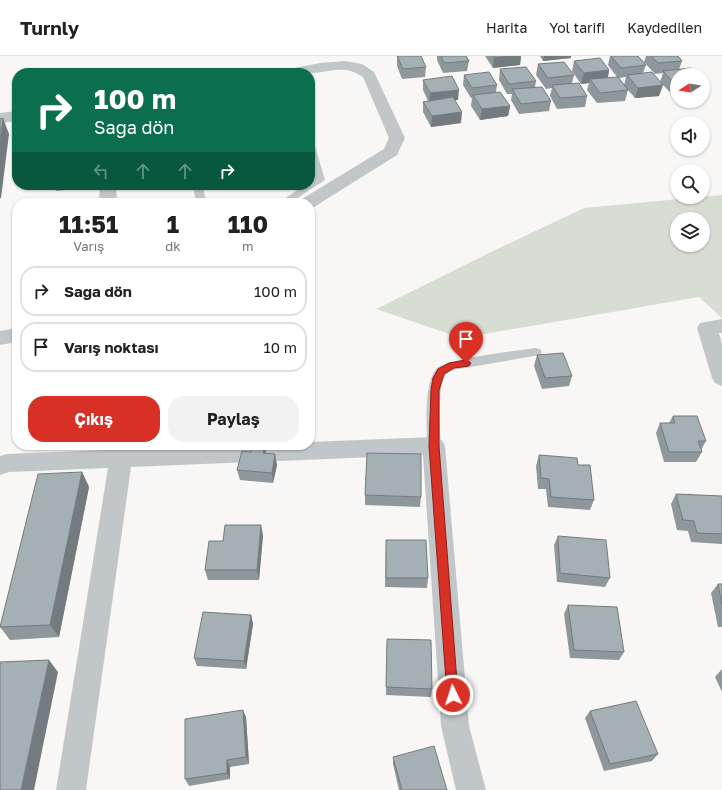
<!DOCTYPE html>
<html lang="tr">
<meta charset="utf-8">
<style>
body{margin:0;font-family:"Golos Text",sans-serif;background:#f2f2f2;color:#202124;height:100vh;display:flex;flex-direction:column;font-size:15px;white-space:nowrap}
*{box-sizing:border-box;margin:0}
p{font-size:13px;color:#757577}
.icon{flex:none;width:22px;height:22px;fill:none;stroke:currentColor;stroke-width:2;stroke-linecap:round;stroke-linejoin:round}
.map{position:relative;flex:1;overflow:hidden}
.panel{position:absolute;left:12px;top:142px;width:303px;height:252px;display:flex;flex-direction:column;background:#fff;border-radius:16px;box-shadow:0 1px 3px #0004}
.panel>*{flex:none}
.banner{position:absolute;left:12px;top:12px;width:303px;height:122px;border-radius:16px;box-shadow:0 1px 3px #0004;background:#0b6e4f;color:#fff;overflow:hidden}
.needle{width:26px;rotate:258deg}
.controls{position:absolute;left:670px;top:12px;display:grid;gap:8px}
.controls a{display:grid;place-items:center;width:40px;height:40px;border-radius:50%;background:#fff;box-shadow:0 1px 3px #0004;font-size:20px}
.pin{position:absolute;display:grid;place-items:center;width:34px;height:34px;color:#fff;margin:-41px -17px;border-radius:50% 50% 50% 0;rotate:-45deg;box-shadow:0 0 4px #0007}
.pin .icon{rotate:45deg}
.me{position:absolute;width:44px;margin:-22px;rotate:356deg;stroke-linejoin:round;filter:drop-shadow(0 0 3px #0008)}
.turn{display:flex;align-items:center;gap:14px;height:84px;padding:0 16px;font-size:18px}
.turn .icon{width:52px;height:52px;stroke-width:2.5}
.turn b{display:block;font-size:28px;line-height:34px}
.lanes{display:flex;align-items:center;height:38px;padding:0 16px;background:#0003;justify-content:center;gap:20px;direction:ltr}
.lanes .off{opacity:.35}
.eta{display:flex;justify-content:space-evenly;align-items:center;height:68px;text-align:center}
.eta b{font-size:24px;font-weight:700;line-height:28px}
.button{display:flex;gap:8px;margin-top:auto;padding:8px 16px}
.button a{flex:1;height:46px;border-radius:16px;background:#d93025;color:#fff;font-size:16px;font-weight:700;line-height:46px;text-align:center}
.button a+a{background:#f2f2f2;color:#202124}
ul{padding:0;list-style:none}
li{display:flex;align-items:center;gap:12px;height:50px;margin:0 8px 6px;padding:0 8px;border:2px solid #e0e0e0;border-radius:16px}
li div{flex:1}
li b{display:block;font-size:15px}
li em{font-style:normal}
header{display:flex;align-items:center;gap:24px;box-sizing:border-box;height:56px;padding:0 20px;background:#fff;border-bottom:1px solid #e0e0e0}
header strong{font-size:19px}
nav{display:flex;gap:22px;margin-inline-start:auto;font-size:14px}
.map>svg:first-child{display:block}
.green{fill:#d8ddd4;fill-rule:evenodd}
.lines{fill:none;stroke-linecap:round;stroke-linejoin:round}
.service{fill:#c1c6c9;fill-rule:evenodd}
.minor{fill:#c1c6c9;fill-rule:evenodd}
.wall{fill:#8e979b;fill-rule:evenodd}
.shaded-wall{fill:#747b7e}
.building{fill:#a5b0b4;stroke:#747b7e}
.route{fill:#d93025;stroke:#8d1f18}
</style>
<header>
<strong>Turnly</strong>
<nav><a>Harita</a><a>Yol tarifi</a><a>Kaydedilen</a></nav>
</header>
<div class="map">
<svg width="722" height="734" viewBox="0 0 722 734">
<rect width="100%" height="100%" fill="#f8f7f5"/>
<path class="green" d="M722,139V262L699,241L461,282L376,253L493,195L584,152ZM677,163H703V189H677Z"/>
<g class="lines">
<path class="service" d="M310,87L315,90L325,124L290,147H278L305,129H310V126L315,123L310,106Z
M193,129H203L206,147H196Z
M536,292L540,293L542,296L540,299L453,314C449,316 447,317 445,320C437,334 440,373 441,390L439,394L434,395L429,394L427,390C427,370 423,328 437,312C446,303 520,294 536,292Z"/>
<path class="minor" d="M345,5L362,8L374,16L405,82L397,99L314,151L310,152V147H299L302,143L384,93L389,82L363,21C344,8 332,16 311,17C302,18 291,17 282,17L284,14L289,13L320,7Z
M17,55V65L0,67V57Z
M100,129H116L117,147H99Z
M722,263V277H719L722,288V330L715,327L712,322L697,272L700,267Z
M17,272V286L0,289V275Z
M434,381L442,384L445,390L469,670L486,734H456L441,670L423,399L131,411L86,734H56L108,412L9,416L0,419V400L7,398L230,389H310V386Z"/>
</g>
<path class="wall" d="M397,0L426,11L425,21L402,23L397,10Z
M437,0H466L469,5L467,15L443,17L437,4Z
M485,0H521L520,9L493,12Z
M540,0H571V2L543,5Z
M610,0H638L646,9L643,17L659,40L635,42L628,34L625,45L597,47L587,34L589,27L581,28L572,15L574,5L609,14L608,22L617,21L608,9ZM626,21L624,29L619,22Z
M646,0H678L682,5L677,19V38H672L660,26L663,17L655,18L644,6Z
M538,8L574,19L572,27L587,40L585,51L557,53L550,40L552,32L546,33L536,19Z
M500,13L536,25L535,31L551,45L549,55L519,58L511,44L512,38H507L499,24Z
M464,19L497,29L496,36L510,50L508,60L480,64L471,50L472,42H471L463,29Z
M423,24L458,44H455L461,67L431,71L423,56V46L428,45L423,34Z
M53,129H93V131L56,135Z
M537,299L572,320L569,330L542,333L534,310Z
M673,360L706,385L701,394L702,396L696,406H664L656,377L660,367H669Z
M265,391L266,398L277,409L273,427L240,424L237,414L251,396Z
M539,399L578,409L594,444L590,454L548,451L546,433H538L536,410Z
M82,416L89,431L59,581L10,584L0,571Z
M676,438L722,440V488L691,486L688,475L677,474L671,448Z
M365,439L421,441L420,451L365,449Z
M263,479L259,524H208L205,514L223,485Z
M558,480L610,522L605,531L557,526L554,489Z
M386,484L428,522L427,532L385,531Z
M718,528H722V571H718L711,537Z
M568,549L624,596L619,604L570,602L564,558Z
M251,559L253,568L246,613L197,610L194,602Z
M387,583L432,633L431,641L386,639Z
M722,613V636L715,621Z
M590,655L658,698L652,705L604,715L585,662Z
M246,661L249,708L230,711V723L189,730L185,723Z
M393,701L447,734H399L393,708Z"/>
<path class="shaded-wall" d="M509,0H521L520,9L493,12L494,2Z
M544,0H571V2L543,5Z
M609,14L607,25L590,23L589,27L581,28L584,17Z
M675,28H677V38H672Z
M663,29L659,40L635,42L638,32Z
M459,34L458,44L429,47L430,37Z
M510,50L508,60L480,64L482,53Z
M462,56L461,67L431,71L432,60Z
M3,62L9,78L1,142H0V86Z
M265,391L266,401L263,397Z
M275,398L277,409L273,427L272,417Z
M82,416L89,431L59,581L50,569Z
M261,469L263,479L259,524L257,514Z
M251,559L253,568L246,613L244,605Z
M49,604L58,616L34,734H21Z
M243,654L246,661L249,708L246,701Z
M227,704L230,711V723L227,717Z"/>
<path class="building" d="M397,0H421L426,11L403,13Z
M441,0H466L469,5L444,7Z
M493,0H509L494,2Z
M611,0H638L646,9L621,12Z
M651,0H678L682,5L658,7Z
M600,2L609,14L584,17L574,5Z
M564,6L574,19L548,22L538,8Z
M526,11L536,25L509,28L500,13Z
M691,12L698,19H677V28H675L663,15Z
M489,16L497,29L472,32L464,19Z
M652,16L663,29L638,32L627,19Z
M452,20L459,34L430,37L423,24Z
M618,21L628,34L600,37L590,23Z
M579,27L587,40L560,42L552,29Z
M542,31L551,45L521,48L512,33Z
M500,36L510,50L482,53L473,39Z
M453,41L462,56L432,60L423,46Z
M3,62L0,86V63Z
M563,297L572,320L545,322L537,299Z
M673,360H697L706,385H698L702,396H669L660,367H675Z
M252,390L265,391L263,397L275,398L272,417L237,414L242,395L251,396Z
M367,397L421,398V441L365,439Z
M539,399L577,402L578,409H590L594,444L551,441L549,423L541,422Z
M82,416L50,569L0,571L38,418Z
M676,438L722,440V478L697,477L694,465L683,464Z
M225,469H261L257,514H205L209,485H223Z
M558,480L606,484L610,522L560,517Z
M386,484H426L428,522H386Z
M718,528H722V549Z
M568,549L617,551L624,596L574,594Z
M203,556L251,559L244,605L194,602Z
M387,583L431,584L432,633L386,631Z
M49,604L21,734H0V606Z
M636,645L658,698L610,708L590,655Z
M243,654L246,701L227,704V717L185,723V663Z
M434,690L447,734H402L393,701Z"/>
<path class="route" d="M466,304L471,307L469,310L454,312L444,318L439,334V390L458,639L457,643L453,645L448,643L447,639L429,390L431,334L433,322L438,313L449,307Z"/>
</svg>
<div class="controls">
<a><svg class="needle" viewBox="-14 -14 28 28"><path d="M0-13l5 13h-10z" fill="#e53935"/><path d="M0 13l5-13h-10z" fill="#757577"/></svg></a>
<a><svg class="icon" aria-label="sound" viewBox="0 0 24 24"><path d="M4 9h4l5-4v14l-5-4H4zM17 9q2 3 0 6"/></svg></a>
<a><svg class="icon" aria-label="search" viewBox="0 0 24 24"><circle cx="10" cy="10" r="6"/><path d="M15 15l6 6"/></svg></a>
<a><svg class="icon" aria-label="layers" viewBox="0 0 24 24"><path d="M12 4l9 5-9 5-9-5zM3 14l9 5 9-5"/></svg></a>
</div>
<div class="pin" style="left:466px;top:307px;background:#d93025"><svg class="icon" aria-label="arrive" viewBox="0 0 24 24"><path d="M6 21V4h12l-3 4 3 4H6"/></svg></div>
<svg class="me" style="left:453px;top:639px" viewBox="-20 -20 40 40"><circle r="17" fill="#d93025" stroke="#fff" stroke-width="3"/><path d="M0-11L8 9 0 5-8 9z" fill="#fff"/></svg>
<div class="banner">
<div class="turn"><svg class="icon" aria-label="right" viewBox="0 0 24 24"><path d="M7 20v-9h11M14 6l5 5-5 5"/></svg><div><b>100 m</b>Sağa dön</div></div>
<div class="lanes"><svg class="icon off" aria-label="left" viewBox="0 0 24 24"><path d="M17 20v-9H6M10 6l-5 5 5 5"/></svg><svg class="icon off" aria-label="ahead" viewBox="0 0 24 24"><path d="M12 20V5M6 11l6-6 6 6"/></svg><svg class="icon off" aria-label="ahead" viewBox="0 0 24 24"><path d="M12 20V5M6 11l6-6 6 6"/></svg><svg class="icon" aria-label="right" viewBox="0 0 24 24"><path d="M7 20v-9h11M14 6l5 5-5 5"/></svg></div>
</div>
<section class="panel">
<div class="eta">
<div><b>11:51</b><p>Varış</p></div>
<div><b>1</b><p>dk</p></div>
<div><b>110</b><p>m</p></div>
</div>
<ul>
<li><svg class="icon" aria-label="right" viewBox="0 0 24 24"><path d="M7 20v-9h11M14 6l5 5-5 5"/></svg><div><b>Sağa dön</b></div><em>100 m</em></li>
<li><svg class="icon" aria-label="arrive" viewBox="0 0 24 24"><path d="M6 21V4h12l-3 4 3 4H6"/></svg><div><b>Varış noktası</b></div><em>10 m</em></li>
</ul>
<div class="button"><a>Çıkış</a><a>Paylaş</a></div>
</section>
</div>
